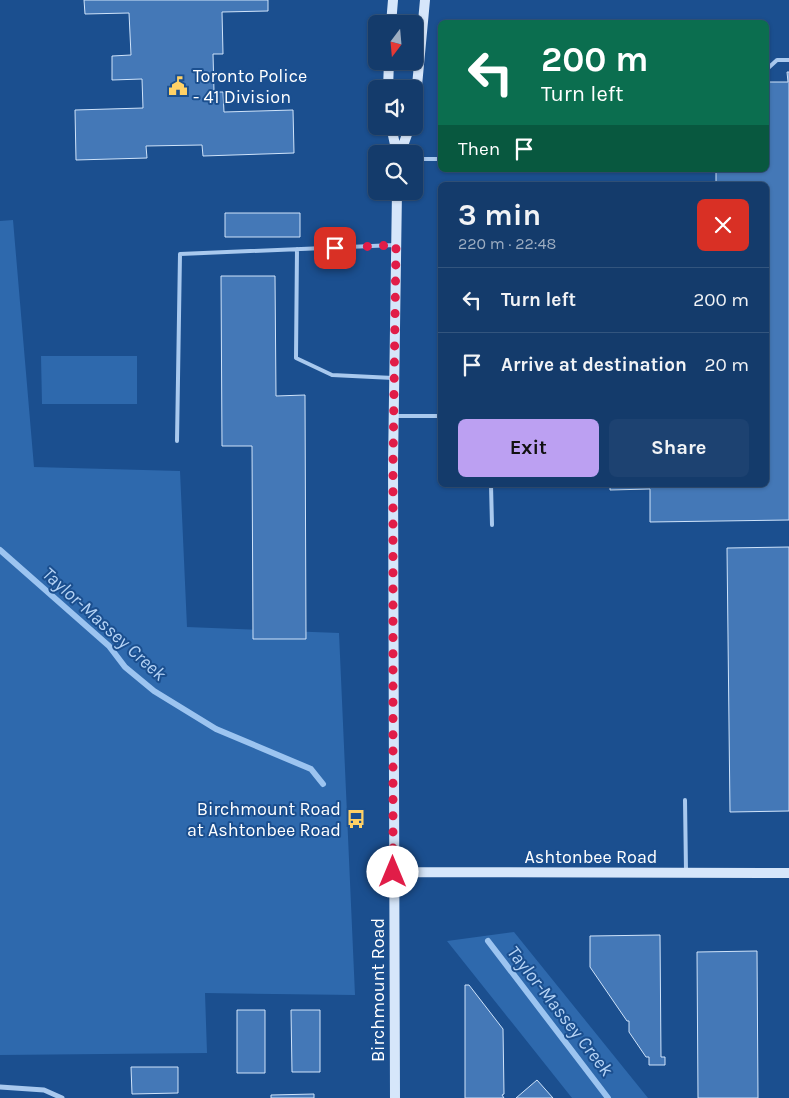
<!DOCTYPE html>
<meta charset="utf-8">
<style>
body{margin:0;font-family:Karla,sans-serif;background:#1d4271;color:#f1f3f6;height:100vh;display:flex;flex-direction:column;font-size:19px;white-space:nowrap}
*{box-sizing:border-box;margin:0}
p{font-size:16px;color:#9dadc1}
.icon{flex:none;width:28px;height:28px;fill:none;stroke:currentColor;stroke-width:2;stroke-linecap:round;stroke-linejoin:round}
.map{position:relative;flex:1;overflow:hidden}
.drawer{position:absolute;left:438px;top:182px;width:331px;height:305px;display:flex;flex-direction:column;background:#143b6b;border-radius:8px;box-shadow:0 1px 4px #0004,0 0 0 1px #33557e}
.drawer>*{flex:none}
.top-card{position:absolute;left:438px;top:20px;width:331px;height:152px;border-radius:8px;box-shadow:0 1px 4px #0004,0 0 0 1px #33557e;background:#0b6e4f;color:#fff;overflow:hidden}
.needle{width:32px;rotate:196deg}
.buttons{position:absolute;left:368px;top:15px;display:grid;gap:10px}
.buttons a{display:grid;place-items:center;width:55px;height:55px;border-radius:8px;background:#143b6b;box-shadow:0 1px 4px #0004,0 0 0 1px #33557e;font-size:25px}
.pin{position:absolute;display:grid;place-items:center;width:42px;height:42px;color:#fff;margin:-21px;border-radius:10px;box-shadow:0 2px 8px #0006}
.me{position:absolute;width:55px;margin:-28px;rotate:0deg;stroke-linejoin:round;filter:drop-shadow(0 0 4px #0008)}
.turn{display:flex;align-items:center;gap:18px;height:105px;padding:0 20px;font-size:22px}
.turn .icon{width:65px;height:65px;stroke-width:2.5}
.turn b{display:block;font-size:35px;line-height:42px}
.then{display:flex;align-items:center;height:48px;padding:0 20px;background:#0003;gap:10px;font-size:19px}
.round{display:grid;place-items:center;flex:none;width:52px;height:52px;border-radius:8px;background:#1d4271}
.headline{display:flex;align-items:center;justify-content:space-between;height:85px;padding:0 20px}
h1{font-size:30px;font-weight:700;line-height:38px}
.primary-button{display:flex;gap:10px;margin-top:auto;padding:10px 20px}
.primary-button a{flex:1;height:58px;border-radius:8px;background:#bca0f2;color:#111;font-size:20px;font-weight:700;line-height:58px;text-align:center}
.primary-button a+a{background:#1d4271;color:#f1f3f6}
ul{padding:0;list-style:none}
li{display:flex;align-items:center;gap:15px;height:65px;padding:0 20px;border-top:1px solid #33557e}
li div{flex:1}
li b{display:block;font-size:19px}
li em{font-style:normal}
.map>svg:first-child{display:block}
.green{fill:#2e69ad}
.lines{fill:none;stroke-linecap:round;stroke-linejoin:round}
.stream{stroke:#9cc4f0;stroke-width:6}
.building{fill:#4478b7;stroke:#cfe3fa}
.lane{stroke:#a9c9ee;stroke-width:4}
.street{stroke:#a9c9ee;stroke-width:5}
.secondary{stroke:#d6e6fa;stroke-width:10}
.route{stroke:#e11d48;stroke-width:9;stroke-dasharray:0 16.2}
.labels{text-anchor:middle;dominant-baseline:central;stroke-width:4;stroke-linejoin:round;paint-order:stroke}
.poi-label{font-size:18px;fill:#fff;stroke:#1b4f8f;text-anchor:start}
.street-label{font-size:18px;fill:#fff;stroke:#1b4f8f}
.water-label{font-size:19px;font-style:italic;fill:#b5d3f5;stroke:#1b4f8f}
</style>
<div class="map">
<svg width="789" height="1098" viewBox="0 0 789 1098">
<rect width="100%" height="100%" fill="#1b4f8f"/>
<path class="green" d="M13,220L34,467L180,471L187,627L339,633L355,995L205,993L207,1053L0,1055V221Z
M41,356H137V404H42Z
M514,932L648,1098H572L447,941Z"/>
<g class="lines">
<path class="stream" d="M0,550L109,646L125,667L154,691L216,729L311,769L323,784
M488,941L608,1098"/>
</g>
<path class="building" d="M84,0H268V11L222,12L223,54H213L214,92H223L224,112L293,110L294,153L203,156L202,145L146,146L147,158L76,160L75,110L143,108L142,79L112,80V56L131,55L129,13L85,14Z
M787,72H789V520L650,522V489L610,490V485H766V185H716V170H766V82H788Z
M647,183V185H465Z
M225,213H300V237H225Z
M221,276H275L276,396L305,395L306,639H253L252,446H222Z
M789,547V811L730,812L727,548Z
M660,935L661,1057H665V1065H649V1057H646L629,1032V1021H627L590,967V936Z
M757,951L758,1098H698L697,952Z
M465,985H469L503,1029L504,1094L502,1095L504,1098H465Z
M237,1010H265V1073H237Z
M291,1010H320V1072H292Z
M131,1067H178V1093L132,1094Z
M537,1080L553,1098H516Z
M314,1094V1098H271V1095Z"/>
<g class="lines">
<path class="lane" d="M766,70L777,60H789
M414,159H440
M297,249L296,358L332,375L393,378
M396,416H440
M177,441L180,254L395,245
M491,485L492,525
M685,800L686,871"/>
<path class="street" d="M0,1087L44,1090L62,1098"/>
<path class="secondary" d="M391,24L393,0
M388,89L389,61
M414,118L425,0
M391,126L397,154
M400,154L410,126
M393,872L789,873
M395,1098L393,465L397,191"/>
</g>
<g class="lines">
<path class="route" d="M335,248L396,245L393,465V872"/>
</g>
<defs>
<g id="civic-bare" transform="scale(1.5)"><path d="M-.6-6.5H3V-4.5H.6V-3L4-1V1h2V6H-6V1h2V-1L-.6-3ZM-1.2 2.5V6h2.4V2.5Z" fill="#ffd166" stroke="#1b4f8f" stroke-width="2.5" paint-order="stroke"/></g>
<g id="bus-bare" transform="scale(1.5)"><path d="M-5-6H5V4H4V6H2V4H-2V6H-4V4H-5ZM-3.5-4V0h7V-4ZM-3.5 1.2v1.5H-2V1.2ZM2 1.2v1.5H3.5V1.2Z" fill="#ffd166" stroke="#1b4f8f" stroke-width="2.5" paint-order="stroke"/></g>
</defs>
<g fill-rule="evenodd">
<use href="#civic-bare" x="178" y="86"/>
<use href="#bus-bare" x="356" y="819"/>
</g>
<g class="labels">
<g class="poi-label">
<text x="193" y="76">Toronto Police<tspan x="193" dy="21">- 41 Division</tspan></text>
<text x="341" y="809" text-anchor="end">Birchmount Road<tspan x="341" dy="21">at Ashtonbee Road</tspan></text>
</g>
<g class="street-label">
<text x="591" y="857">Ashtonbee Road</text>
<text transform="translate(378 990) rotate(-90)">Birchmount Road</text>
</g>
<g class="water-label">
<text transform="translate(104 624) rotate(42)">Taylor-Massey Creek</text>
<text transform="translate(560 1011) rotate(52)">Taylor-Massey Creek</text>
</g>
</g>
</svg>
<div class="buttons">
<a><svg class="needle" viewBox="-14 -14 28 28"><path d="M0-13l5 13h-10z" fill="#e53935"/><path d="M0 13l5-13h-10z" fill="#9dadc1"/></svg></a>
<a><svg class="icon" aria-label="sound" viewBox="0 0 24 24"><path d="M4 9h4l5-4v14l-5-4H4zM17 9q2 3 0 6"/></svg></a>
<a><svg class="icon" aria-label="search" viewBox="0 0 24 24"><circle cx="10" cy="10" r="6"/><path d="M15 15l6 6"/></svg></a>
</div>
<div class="pin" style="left:335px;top:248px;background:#d93025"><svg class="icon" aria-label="arrive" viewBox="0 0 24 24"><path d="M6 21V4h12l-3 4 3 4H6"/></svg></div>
<svg class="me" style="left:393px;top:872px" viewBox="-20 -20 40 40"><circle r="19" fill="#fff"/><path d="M0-13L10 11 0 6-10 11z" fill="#e11d48"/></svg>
<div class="top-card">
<div class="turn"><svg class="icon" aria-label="left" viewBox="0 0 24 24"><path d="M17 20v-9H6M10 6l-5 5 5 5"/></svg><div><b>200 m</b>Turn left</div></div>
<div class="then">Then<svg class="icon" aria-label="arrive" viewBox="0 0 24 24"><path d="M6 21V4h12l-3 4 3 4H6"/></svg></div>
</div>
<section class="drawer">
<div class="headline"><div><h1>3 min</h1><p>220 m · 22:48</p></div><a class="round" style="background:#d93025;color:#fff"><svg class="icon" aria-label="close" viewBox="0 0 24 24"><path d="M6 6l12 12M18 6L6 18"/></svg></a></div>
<ul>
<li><svg class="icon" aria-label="left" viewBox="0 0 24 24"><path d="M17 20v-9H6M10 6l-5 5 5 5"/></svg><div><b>Turn left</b></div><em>200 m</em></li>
<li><svg class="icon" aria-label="arrive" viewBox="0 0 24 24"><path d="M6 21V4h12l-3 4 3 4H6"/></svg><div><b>Arrive at destination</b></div><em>20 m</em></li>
</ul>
<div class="primary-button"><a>Exit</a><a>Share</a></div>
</section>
</div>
